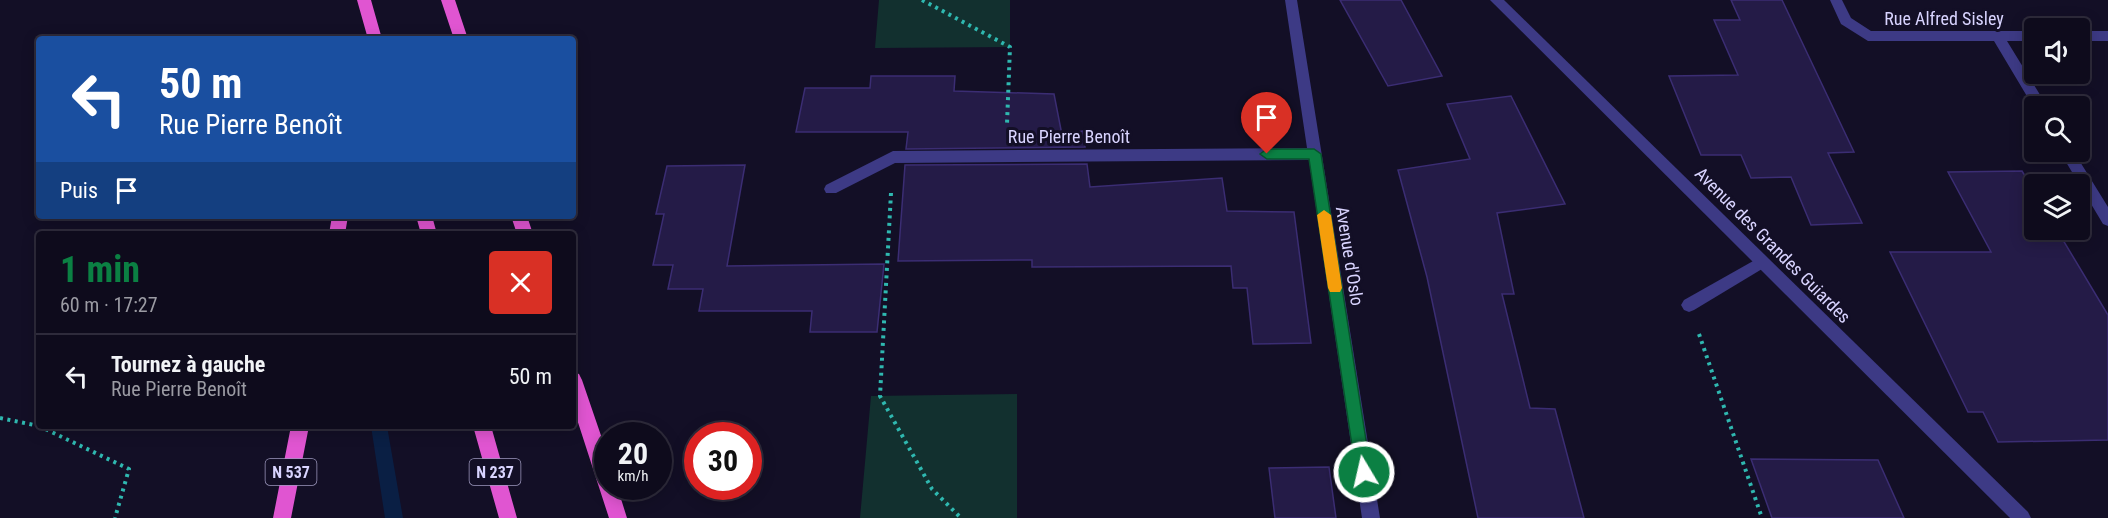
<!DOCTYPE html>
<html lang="fr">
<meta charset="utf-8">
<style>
body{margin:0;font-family:"Roboto Condensed",sans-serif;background:#1c1929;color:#f1f3f6;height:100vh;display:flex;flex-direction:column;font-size:22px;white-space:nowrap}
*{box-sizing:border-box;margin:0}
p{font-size:20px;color:#9b9ba3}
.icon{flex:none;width:33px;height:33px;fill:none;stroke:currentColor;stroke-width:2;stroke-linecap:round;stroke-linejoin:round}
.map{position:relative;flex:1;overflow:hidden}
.drawer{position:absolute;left:36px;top:231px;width:540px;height:198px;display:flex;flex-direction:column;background:#0e0b1c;border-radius:6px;box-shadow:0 3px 15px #0003,0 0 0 2px #2e2b3b}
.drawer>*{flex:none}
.top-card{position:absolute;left:36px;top:36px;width:540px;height:183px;border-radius:6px;box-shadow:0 3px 15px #0003,0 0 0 2px #2e2b3b;background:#1a4fa0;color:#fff;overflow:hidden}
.fabs{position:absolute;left:2024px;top:18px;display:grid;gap:12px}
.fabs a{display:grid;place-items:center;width:66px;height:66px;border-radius:6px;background:#0e0b1c;box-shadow:0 3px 15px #0003,0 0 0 2px #2e2b3b;font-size:30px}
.speed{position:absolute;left:594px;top:422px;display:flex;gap:12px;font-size:30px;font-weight:700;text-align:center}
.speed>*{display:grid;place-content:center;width:78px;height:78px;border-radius:50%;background:#0e0b1c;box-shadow:0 3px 15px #0003,0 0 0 2px #2e2b3b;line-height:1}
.speed small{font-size:15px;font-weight:400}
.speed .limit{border:9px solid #d22;background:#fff;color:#111}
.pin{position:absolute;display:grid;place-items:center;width:51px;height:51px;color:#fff;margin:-62px -26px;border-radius:50% 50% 50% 0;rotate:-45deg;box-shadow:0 0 6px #0007}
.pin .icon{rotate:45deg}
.me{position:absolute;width:66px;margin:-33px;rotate:351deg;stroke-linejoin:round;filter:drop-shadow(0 0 4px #0008)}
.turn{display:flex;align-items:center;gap:21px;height:126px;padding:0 24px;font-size:27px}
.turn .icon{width:78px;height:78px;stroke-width:2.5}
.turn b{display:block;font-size:42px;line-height:51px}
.then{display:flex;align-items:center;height:57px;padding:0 24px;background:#0003;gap:12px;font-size:22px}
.round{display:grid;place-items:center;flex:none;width:63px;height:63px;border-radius:6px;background:#1c1929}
.headline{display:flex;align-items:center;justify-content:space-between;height:102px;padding:0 24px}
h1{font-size:36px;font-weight:700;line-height:45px;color:#0b8043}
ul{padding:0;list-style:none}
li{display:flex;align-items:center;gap:18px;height:84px;padding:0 24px;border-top:2px solid #2e2b3b}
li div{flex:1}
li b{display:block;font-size:22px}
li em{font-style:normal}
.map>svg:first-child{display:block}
.green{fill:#12302f}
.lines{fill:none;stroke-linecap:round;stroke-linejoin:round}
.stream{fill:#0a1f44;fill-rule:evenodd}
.building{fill:#241b47;stroke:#3b2d73;stroke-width:1.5}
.path{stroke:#2fb8b0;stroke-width:4;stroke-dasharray:3 4.5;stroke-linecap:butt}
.service{fill:#3d3a85;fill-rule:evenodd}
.minor{fill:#3d3a85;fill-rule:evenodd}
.tertiary{fill:#3d3a85;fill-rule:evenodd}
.trunk{fill:#e055d1;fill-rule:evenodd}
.route{fill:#0b8043;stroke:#07532c;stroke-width:1.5}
.slow{fill:#f59e0b}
.labels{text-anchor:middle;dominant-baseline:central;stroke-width:6;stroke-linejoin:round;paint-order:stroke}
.shield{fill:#130f26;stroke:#9e99be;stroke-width:1.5}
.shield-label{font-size:16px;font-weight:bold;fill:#d9d4ff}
.street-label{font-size:18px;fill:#d9d4ff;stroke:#130f26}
</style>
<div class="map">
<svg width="2108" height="518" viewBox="0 0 2108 518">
<rect width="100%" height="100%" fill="#130f26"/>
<path class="green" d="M879,0H1010V47L875,48Z
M1017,394V518H860L871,396Z"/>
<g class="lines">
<path class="stream" d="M371,426H387L403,518H385Z"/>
</g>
<path class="building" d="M1340,0H1401L1442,76L1388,86Z
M1731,0H1782L1854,152L1828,153L1862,223L1811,225L1791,177L1751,178L1741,155H1701L1669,76L1738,75L1714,20H1740Z
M871,76H955L954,91L1054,94L1062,135L1083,131L1085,147L906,149L908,132H796L805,88H870Z
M1511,96L1565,204L1497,213L1514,294H1502L1530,408L1555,409L1584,518H1478L1427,277L1398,170L1470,159L1447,104Z
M1087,164L1090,187L1222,178L1227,211L1294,212L1311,343L1253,344L1247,288H1233L1231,266L1032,267V260L898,261L905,165Z
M745,165L727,266L884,264L877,332H810L812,311H699L703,289H668L673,265H653L664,214H656L667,166Z
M2022,171L2034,191V230H2057L2108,315V440L1998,442L1983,412H1968L1890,252H1991L1948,172Z
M1751,459L1878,460L1904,518H1772Z
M1329,467L1336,518H1275L1269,468Z"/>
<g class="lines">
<path class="path" d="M922,0L1010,47L1007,124
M891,193L880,396L932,489L961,518
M1699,334L1762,518
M0,418L39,426
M39,426L129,469L115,518"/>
<path class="service" d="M1762,256L1767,258L1770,262L1767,266L1694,310L1689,312L1684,310L1681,305L1684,300Z"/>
<path class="minor" d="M1285,0H1297L1380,518H1362L1309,160L895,163L836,193H826L824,189L826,185L893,151L1307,148Z
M1830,0H1842L1851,18L1871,31H2034V41H2007L2047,106L2034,108L1994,41H1868L1841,24Z
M2079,31H2108V41H2079Z
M2060,152H2074L2108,207V226L2103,224Z"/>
<path class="tertiary" d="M1490,0H1504L2028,512L2031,518H2010Z"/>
<path class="trunk" d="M357,0H371L382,39H368Z
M441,0H455L468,39H454Z
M332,216H348L345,234H329Z
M416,216H432L437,234H421Z
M511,216H527L533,234H517Z
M573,372L579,374L582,380L608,456V486H617L627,518H609L573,407Z
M291,426H309L291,518H273Z
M473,426H491L517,518H499Z"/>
</g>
<path class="route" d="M1267,149H1314L1321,154L1371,472L1369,478L1364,480L1358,478L1356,472L1309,159H1267L1260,154Z"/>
<path class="slow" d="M1324,210L1331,215L1342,288L1340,292H1330L1328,288L1317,215Z"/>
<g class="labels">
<g class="shield">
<rect x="265.5" y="459" width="51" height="26" rx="4.5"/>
<rect x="469.5" y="459" width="51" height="26" rx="4.5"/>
</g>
<g class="shield-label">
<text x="291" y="472">N 537</text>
<text x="495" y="472">N 237</text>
</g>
<g class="street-label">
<text x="1944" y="18">Rue Alfred Sisley</text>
<text x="1069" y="136">Rue Pierre Benoît</text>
<text transform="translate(1773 245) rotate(45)">Avenue des Grandes Guiardes</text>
<text transform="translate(1350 256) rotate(81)">Avenue d'Oslo</text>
</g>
</g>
</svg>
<div class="fabs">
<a><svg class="icon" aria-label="sound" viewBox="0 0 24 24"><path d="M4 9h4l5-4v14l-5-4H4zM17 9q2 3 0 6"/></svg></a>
<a><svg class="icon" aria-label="search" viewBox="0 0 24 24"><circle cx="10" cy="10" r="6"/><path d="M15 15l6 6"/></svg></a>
<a><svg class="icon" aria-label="layers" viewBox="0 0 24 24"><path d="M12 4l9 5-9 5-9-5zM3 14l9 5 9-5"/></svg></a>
</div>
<div class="speed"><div>20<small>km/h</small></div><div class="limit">30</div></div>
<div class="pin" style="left:1267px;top:154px;background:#d93025"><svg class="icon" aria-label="arrive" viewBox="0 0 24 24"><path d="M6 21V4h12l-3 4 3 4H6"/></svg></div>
<svg class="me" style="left:1364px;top:472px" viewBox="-20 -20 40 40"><circle r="17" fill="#0b8043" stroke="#fff" stroke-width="3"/><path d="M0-11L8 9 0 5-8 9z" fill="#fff"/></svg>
<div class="top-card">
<div class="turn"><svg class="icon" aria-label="left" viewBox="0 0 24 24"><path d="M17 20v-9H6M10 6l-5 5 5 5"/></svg><div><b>50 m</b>Rue Pierre Benoît</div></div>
<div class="then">Puis<svg class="icon" aria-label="arrive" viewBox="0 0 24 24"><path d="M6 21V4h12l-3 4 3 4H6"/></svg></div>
</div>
<section class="drawer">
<div class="headline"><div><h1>1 min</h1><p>60 m · 17:27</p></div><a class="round" style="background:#d93025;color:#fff"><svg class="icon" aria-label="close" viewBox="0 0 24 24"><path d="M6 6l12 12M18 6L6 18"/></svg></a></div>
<ul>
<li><svg class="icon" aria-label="left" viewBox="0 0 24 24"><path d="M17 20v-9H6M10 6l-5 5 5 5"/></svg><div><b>Tournez à gauche</b><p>Rue Pierre Benoît</p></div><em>50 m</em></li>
</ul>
</section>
</div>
